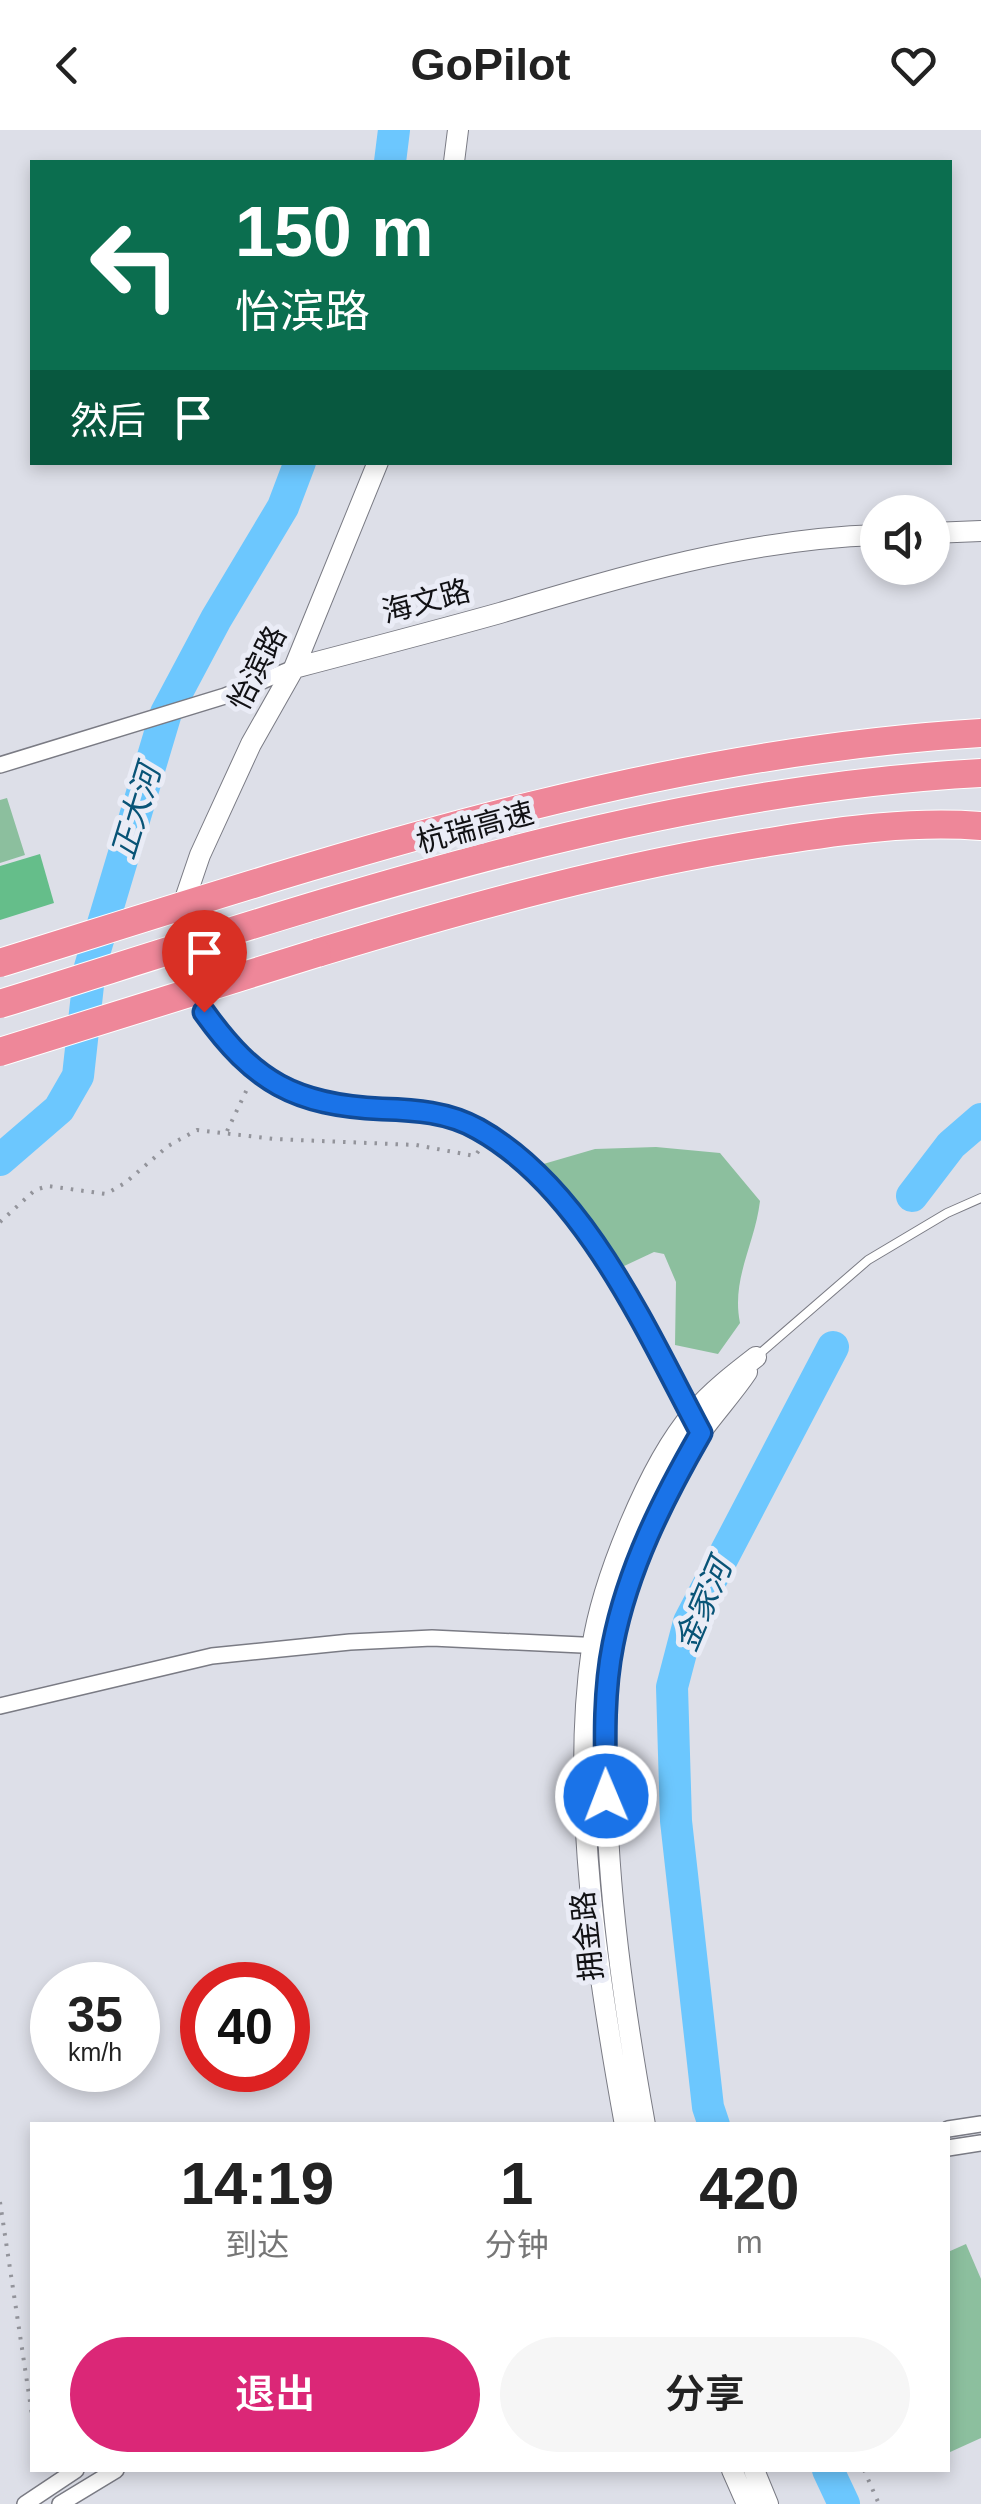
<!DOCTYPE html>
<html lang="zh">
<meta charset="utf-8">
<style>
body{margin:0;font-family:Arial,"Noto Sans SC",sans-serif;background:#f6f6f6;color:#222;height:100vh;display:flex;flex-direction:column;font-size:38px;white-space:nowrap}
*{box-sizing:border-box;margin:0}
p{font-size:32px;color:#767676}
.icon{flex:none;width:55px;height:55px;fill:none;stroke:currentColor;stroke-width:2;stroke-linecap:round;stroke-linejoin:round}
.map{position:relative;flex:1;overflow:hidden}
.details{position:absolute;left:30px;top:1992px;width:920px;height:350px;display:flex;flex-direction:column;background:#fff;border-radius:0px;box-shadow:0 5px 15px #0003}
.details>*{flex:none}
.guide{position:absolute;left:30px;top:30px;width:922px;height:305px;border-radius:0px;box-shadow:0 5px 15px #0003;background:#0b6e4f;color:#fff;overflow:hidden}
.controls{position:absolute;left:860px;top:365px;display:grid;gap:20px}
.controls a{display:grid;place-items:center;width:90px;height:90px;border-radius:50%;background:#fff;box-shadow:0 5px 15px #0003;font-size:50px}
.speed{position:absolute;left:30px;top:1832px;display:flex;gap:20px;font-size:50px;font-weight:700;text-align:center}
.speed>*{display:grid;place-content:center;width:130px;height:130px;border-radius:50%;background:#fff;box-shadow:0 5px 15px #0003;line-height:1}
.speed small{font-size:25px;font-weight:400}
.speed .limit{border:15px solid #d22;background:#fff;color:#111}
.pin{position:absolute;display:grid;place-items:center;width:85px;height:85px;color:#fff;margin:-102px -42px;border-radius:50% 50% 50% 0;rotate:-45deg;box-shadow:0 0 10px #0007}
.pin .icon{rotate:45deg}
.me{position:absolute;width:110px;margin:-55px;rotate:359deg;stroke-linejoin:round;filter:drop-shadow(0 0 8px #0008)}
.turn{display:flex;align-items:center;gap:35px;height:210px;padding:0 40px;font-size:45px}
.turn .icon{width:130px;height:130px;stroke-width:2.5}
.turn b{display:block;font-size:70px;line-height:85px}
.then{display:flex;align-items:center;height:95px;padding:0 40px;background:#0003;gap:20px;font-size:38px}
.eta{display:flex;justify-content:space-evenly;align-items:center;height:170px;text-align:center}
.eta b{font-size:60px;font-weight:600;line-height:70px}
.cta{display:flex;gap:20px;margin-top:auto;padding:20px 40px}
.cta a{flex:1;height:115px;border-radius:60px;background:#db2777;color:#fff;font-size:40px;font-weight:600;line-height:115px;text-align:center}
.cta a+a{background:#f6f6f6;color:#222}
header{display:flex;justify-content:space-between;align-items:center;height:130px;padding:0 40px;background:#fff;font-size:45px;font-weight:600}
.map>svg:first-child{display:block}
.green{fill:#8cbf9e}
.forest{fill:#65be8a}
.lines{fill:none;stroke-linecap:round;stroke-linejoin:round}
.river{stroke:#6cc7fe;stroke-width:32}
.tertiary-tunnel{stroke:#bec0c8;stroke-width:20;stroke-dasharray:20 10;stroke-linecap:butt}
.service-casing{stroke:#7a7b84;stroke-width:10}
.minor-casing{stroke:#7a7b84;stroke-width:18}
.tertiary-casing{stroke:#7a7b84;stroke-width:22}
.motorway-casing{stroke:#fff;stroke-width:30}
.path{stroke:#93949b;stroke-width:4;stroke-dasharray:2.5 8;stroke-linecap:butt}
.service{stroke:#fff;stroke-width:8}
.minor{stroke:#fff;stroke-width:15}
.tertiary{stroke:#fff;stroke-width:20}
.motorway{stroke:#ee8799;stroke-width:28}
.motorway-bridge-casing{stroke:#fff;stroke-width:30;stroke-linecap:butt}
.motorway-bridge{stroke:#ee8799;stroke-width:28}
.route-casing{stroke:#114b97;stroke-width:25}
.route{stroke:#1a73e8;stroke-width:18}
.labels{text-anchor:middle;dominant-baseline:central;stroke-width:10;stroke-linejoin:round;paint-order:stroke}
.street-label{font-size:30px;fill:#111114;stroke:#eaecf6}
.water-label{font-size:32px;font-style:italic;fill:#095477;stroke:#eaecf6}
</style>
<header><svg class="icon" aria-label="back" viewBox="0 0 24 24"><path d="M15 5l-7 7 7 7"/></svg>GoPilot<svg class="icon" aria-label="heart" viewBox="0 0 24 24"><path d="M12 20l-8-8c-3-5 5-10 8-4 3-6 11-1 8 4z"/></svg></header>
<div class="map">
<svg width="981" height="2374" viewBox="0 0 981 2374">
<rect width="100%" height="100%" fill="#dddfe8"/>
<path class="green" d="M7,668L25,725L0,733V670Z
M656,1017L720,1023L760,1071C755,1114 731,1149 740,1193L718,1224L675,1215L676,1152L664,1124L654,1122L622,1137L599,1102L540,1035L595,1019Z
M966,2114L981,2149V2308L948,2323V2122Z"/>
<path class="forest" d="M40,724L54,773L0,790V736Z"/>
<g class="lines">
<path class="river" d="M390,32L394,0
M0,1030L59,979L78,946L90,837L166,583L216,489L283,377L300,332
M912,1066L951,1015L981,989
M714,1995L708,1977L676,1691L672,1557L689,1492L833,1217
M828,2340L844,2374"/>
<path class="tertiary-tunnel" d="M185,769C180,815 183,831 201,874"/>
<g class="service-casing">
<path id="service" d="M757,1226L868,1130L947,1083L981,1068"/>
</g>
<g class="minor-casing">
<path id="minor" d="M0,635L225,566L294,538
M0,1576L212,1526L350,1512L432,1508L603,1516
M948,1999L981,1994
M948,2018L981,2013
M25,2374L76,2340
M60,2374L116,2340"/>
</g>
<g class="tertiary-casing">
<path id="tertiary" d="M454,32L458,0
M932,403L981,401
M294,538C363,520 432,502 500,483C624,446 747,409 878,405
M185,769L200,725L251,614L294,538L378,332
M204,882C259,959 296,975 390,979C420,981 451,983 478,999C585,1058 642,1193 697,1296
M625,1995C598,1847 570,1668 592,1518C602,1451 649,1334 693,1283C712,1261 734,1244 756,1227
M645,1995C624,1878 607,1760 606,1640C605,1577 607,1513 629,1453C647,1401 670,1347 701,1302C716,1281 733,1263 747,1242
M732,2340L747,2374
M754,2340L768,2374"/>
</g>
<g class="motorway-casing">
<path id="motorway" d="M317,823C468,777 620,735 776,711C844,700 912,691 981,696"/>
</g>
<path class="path" d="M227,1001L249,955
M0,1092L35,1060L48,1056L106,1064L125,1053L168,1016L197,1000L274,1009L416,1015L475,1026L480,1019
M0,2072L32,2285
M864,2340L879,2374"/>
<use href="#service" class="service"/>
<use href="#minor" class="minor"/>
<use href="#tertiary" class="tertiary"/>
<use href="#motorway" class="motorway"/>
<g class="motorway-bridge-casing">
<path id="motorway-bridge" d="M0,833C321,733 642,623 981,603
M0,874C321,774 642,661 981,643
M0,922L317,823"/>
</g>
<use href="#motorway-bridge" class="motorway-bridge"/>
</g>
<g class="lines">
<g class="route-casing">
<path id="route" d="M204,882C254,952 295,975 382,979C415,980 448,982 478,999C584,1058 646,1200 701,1303C663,1369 628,1438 613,1514C603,1564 605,1616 606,1666"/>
</g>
<use href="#route" class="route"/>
</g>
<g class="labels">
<g class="street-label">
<text transform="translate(426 471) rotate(-15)">海文路</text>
<text transform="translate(257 538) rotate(-63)">怡滨路</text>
<text transform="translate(475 697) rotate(-15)">杭瑞高速</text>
<text transform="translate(587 1806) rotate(-96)">拥金路</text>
</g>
<g class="water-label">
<text transform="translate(136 682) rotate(-73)">正大河</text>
<text transform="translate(703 1475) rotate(-67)">金家河</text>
</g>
</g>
</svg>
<div class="controls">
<a><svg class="icon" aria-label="sound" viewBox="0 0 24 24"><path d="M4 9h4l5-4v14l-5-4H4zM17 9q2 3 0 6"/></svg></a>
</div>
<div class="speed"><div>35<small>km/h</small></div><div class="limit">40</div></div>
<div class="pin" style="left:204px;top:882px;background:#d93025"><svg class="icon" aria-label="arrive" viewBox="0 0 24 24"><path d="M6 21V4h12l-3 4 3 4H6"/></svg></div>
<svg class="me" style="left:606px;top:1666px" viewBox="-20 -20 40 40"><circle r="17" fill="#1a73e8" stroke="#fff" stroke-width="3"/><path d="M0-11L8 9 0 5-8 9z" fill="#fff"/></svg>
<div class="guide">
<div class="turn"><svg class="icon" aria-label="left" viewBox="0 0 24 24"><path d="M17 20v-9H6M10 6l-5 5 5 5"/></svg><div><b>150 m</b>怡滨路</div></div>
<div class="then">然后<svg class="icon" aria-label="arrive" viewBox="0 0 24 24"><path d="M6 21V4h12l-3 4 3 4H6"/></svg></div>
</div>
<section class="details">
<div class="eta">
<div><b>14:19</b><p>到达</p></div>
<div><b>1</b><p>分钟</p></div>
<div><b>420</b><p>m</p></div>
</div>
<div class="cta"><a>退出</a><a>分享</a></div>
</section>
</div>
